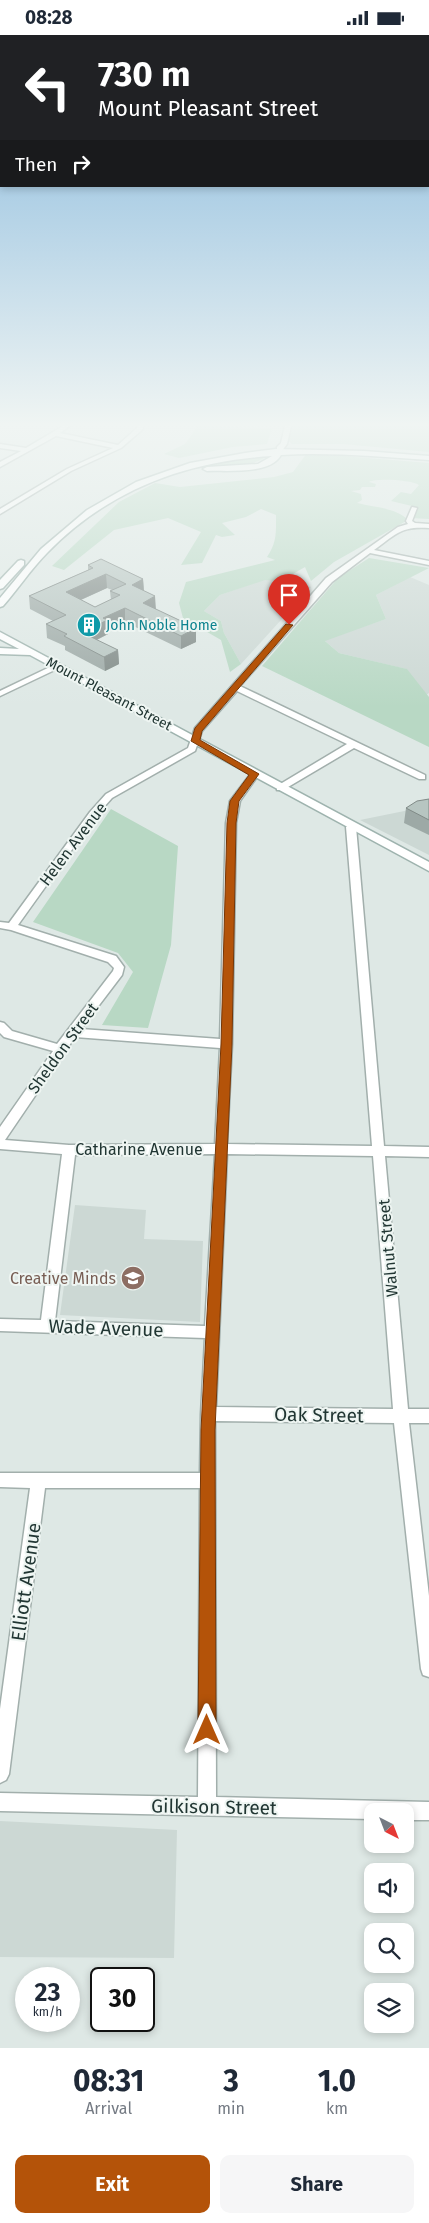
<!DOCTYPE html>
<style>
body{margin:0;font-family:"Fira Sans",sans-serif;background:#f6f6f7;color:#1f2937;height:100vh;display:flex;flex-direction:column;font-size:19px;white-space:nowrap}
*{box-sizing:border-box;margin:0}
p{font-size:16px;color:#747a83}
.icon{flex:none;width:28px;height:28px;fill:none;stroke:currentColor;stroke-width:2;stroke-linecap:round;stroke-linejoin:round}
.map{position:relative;height:2013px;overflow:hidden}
.side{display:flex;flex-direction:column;background:#fff;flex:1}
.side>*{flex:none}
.guide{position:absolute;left:0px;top:0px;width:430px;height:152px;box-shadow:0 2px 8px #0003;background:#202124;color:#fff;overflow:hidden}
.needle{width:32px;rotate:138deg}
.fabs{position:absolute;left:364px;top:1768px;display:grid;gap:10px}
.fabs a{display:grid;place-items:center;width:50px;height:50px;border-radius:10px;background:#fff;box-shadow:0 2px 8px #0003;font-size:25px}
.speed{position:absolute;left:15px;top:1932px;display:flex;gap:10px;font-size:25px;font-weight:700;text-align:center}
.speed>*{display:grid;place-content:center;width:65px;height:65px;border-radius:50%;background:#fff;box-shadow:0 2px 8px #0003;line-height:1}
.speed small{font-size:12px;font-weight:400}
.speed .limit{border:2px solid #111;border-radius:8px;background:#fff;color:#111}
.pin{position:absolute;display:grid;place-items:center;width:42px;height:42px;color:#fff;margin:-51px -21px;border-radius:50% 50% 50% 0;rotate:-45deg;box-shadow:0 0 5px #0007}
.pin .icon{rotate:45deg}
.me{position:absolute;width:55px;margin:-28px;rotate:0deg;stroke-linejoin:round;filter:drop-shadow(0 0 4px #0008)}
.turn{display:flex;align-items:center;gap:18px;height:105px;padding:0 15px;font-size:22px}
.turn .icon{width:65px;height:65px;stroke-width:2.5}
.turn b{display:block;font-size:35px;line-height:42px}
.then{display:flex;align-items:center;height:48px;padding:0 15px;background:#0003;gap:10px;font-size:19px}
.eta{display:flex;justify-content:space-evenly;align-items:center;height:85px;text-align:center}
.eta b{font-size:30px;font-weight:700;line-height:35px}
.primary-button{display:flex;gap:10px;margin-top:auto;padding:10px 15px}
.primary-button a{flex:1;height:58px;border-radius:10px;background:#b45309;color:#fff;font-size:20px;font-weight:700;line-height:58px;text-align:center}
.primary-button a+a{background:#f6f6f7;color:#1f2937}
.status{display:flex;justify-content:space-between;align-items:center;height:35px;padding:0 25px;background:#fff;direction:ltr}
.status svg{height:14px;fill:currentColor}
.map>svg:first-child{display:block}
.built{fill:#ccd8d4}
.green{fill:#b8d8c4}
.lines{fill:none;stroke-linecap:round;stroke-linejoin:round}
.minor-casing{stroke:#a2afac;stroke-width:3}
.secondary-casing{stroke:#9eb3ae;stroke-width:3}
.minor{fill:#fff;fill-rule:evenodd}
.secondary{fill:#fff;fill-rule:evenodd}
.wall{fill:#9da9a6;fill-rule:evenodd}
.shaded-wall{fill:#808a87}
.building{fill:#b7c5c1;stroke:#808a87;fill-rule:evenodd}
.route{fill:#b45309;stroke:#753606}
.labels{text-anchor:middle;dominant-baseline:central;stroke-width:4;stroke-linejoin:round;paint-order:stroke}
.far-culture-label{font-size:14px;fill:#0d838f;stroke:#eef5f2;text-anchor:start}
.far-street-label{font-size:14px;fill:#213633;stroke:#eef5f2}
.street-label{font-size:16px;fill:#213633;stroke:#eef5f2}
.education-label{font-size:16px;fill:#785e54;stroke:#eef5f2;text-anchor:end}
.near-street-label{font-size:19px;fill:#213633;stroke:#eef5f2}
</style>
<div class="status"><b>08:28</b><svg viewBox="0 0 49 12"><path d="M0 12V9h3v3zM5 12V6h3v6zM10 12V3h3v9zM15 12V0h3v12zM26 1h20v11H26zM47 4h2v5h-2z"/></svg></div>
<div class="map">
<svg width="429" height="2013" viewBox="0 0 429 2013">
<rect width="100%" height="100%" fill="#dee8e5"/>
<path class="built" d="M410,542L429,550V658L426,660L406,634L339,618L324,605L386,584L376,560Z
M265,544L311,552L241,629L224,598L221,586L204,576L220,560Z
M429,771V820L360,785Z
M75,1170L146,1175L144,1204L203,1206L200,1287L60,1280Z
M0,1786L177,1795L174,1923L0,1922Z"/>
<path class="green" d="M198,391L272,393L267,409L233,412L179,423L164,419L185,409Z
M290,391H429V417L343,409H292L288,405Z
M307,418L429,428V484L411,483L412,471L391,466L401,457L411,459L419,450C411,445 377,443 369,447L376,449L375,452H362L360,455L351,456L361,459L362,465L357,468C373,472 397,473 408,485L334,527L311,546L305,532L286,543L277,546L265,545L220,560L204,576L221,586L224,598L241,629L230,637L221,605L183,583L179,568L186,547L275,525L267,522C277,507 276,498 276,480L261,474L246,482L222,488L235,500L222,502L216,500L202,528L181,530L201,497L168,483L114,495L64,535L52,531L119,467L155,448L180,452L274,442L293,437Z
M269,420C252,434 212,432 190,434L235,424Z
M369,523L429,533L376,560L386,584L325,606L339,618L407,634L429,662V712L262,631L338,543Z
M111,774L178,811L171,910L148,993L102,990L133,937L118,918L33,887Z"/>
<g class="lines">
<g class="minor-casing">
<path id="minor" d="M63,391H69L60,398L118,410L137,393V391H143V394L121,413L71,436L0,479V474L67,434L113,413L56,401L0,432V427L21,416L0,413V409L26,413Z
M285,391H291L287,409L281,417H277V412L281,408Z
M412,472L417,473L412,486L415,488L429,489V493C401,491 396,499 374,515L429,526V530L370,518L332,547L240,651L425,740V744H419L354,713L283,755H277V751L347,709L237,656L202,696L195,716L112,763L96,781L18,890L116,921L124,932L122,940L81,994L220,1004L226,788L230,766L252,737H258L259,739L240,766L236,788L232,1009L227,1109L372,1111L346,792L351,789L356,792L384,1111L429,1112V1122L385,1121L408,1374H429V1388H409L429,1561V1642L423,1640L421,1634L394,1388L215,1386L216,1762L429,1767V1785H405V1776H372V1784L0,1776V1758L198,1762L200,1453H45L9,1739L6,1745L0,1748V1674L30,1453L0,1452V1438H200L201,1379L205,1303L0,1296V1284L41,1285L62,1119L0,1114V1092L53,1016L4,1002L0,998V987L4,988L12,996L57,1009L113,936L114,933L108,927L11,895L0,893V887L9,888L90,777L106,759L188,713L195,693L326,543L398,492L408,489L406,486ZM75,1002L220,1013L215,1109L69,1110L5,1105ZM215,1119L205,1291L55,1286L75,1120ZM227,1119L373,1121L393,1374L216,1372Z
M54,630L61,632L0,661V656Z"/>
</g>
<g class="secondary-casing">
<path id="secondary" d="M276,414L364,416L429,421V425C380,422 330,417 281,420C270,440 227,435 207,436L203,434L207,432L258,429L272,421C186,426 108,455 47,518C31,534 18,554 3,571L0,572V563L41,514L87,475L136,447L190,428L245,418Z
M21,525L24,526V530L3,553L0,554V545L18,526Z
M0,597L429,827V836L30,620L0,619V613L19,614L0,604Z"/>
</g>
<use href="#minor" class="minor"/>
<use href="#secondary" class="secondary"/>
</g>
<path class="wall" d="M88,530L143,544L144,556L156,574L196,607L181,614L125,587L108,595V599L97,605L118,615L119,629L105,636L65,615V611L47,603L46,589L53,586L30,574L29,561L88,535ZM107,553L112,555L110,556L111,565L95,572L81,565Z
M429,764V800L404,788L406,773Z"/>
<path class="shaded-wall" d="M106,539L107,553L67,571L66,557Z
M143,544L144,558L132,550Z
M155,561L156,575L143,568Z
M125,573V587L108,595V599L84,611L83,598L103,583Z
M196,593V607L181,614V601Z
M118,615L119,629L105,636L104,622Z"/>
<path class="building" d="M101,524L143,544L132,550L155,561L143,568L196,593L181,601L125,573L103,583L107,585L83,598L118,615L104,622L64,601L67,599L46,589L66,580L29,561L93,533L88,530ZM106,539L126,549L110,556L120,560L95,572L66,557Z
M429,764V785L406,773L417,766Z"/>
<linearGradient id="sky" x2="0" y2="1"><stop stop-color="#82b6dc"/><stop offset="0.58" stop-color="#f0f5f3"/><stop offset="1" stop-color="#f0f5f3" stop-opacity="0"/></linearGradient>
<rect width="429" height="672" fill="url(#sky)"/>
<path class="route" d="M286,589L293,590L202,696L200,705L259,739L239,766L236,788L232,1009L215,1395L216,1695L213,1701L207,1704L201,1701L198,1695L201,1395L221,1009L227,788L230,766L249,740L191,706L195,693Z"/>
<defs>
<g id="building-disc" transform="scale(1.25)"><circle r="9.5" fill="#0f9aa8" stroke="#eef5f2"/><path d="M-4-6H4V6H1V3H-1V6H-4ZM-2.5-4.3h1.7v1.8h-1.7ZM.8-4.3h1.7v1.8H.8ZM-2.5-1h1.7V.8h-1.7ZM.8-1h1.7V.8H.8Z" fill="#fff"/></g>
<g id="school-disc" transform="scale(1.25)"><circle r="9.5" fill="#8d6e63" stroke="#eef5f2"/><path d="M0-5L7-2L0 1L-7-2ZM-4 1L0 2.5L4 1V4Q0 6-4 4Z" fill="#fff"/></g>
</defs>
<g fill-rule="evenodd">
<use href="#building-disc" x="89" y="590"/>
<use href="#school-disc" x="133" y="1243"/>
</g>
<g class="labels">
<g class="far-culture-label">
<text x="106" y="590">John Noble Home</text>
</g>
<g class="far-street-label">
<text transform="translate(109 659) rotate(28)">Mount Pleasant Street</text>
</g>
<g class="street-label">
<text transform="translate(73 809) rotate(-53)">Helen Avenue</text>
<text transform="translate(63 1013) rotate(-54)">Sheldon Street</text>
<text x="139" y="1114">Catharine Avenue</text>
<text transform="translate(388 1213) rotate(-95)">Walnut Street</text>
</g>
<g class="education-label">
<text x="116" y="1243">Creative Minds</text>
</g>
<g class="near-street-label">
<text transform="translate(106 1293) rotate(2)">Wade Avenue</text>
<text transform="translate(319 1380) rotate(1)">Oak Street</text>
<text transform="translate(26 1547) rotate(-82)">Elliott Avenue</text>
<text transform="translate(214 1772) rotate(1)">Gilkison Street</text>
</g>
</g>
</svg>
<div class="fabs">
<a><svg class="needle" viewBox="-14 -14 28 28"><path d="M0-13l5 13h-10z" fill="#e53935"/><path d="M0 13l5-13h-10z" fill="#747a83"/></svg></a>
<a><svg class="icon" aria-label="sound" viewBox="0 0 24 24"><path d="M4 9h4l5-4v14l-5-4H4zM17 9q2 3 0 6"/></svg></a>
<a><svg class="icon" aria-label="search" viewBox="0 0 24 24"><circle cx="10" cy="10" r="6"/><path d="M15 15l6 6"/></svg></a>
<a><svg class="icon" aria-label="layers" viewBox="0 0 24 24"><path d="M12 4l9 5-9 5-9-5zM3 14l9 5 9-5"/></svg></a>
</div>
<div class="speed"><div>23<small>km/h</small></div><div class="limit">30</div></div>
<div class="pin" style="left:289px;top:590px;background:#d93025"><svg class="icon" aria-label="arrive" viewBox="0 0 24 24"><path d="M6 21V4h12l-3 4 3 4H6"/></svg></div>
<svg class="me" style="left:207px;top:1695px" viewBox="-20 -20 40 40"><path d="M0-17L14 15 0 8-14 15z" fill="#b45309" stroke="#fff" stroke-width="4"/></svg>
<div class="guide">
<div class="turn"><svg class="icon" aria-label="left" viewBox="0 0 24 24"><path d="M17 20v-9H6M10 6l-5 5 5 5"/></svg><div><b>730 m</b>Mount Pleasant Street</div></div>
<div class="then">Then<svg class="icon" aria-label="right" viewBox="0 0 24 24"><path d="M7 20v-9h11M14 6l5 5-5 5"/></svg></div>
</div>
</div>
<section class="side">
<div class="eta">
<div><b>08:31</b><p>Arrival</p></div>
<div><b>3</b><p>min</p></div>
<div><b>1.0</b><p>km</p></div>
</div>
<div class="primary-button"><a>Exit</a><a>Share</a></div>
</section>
